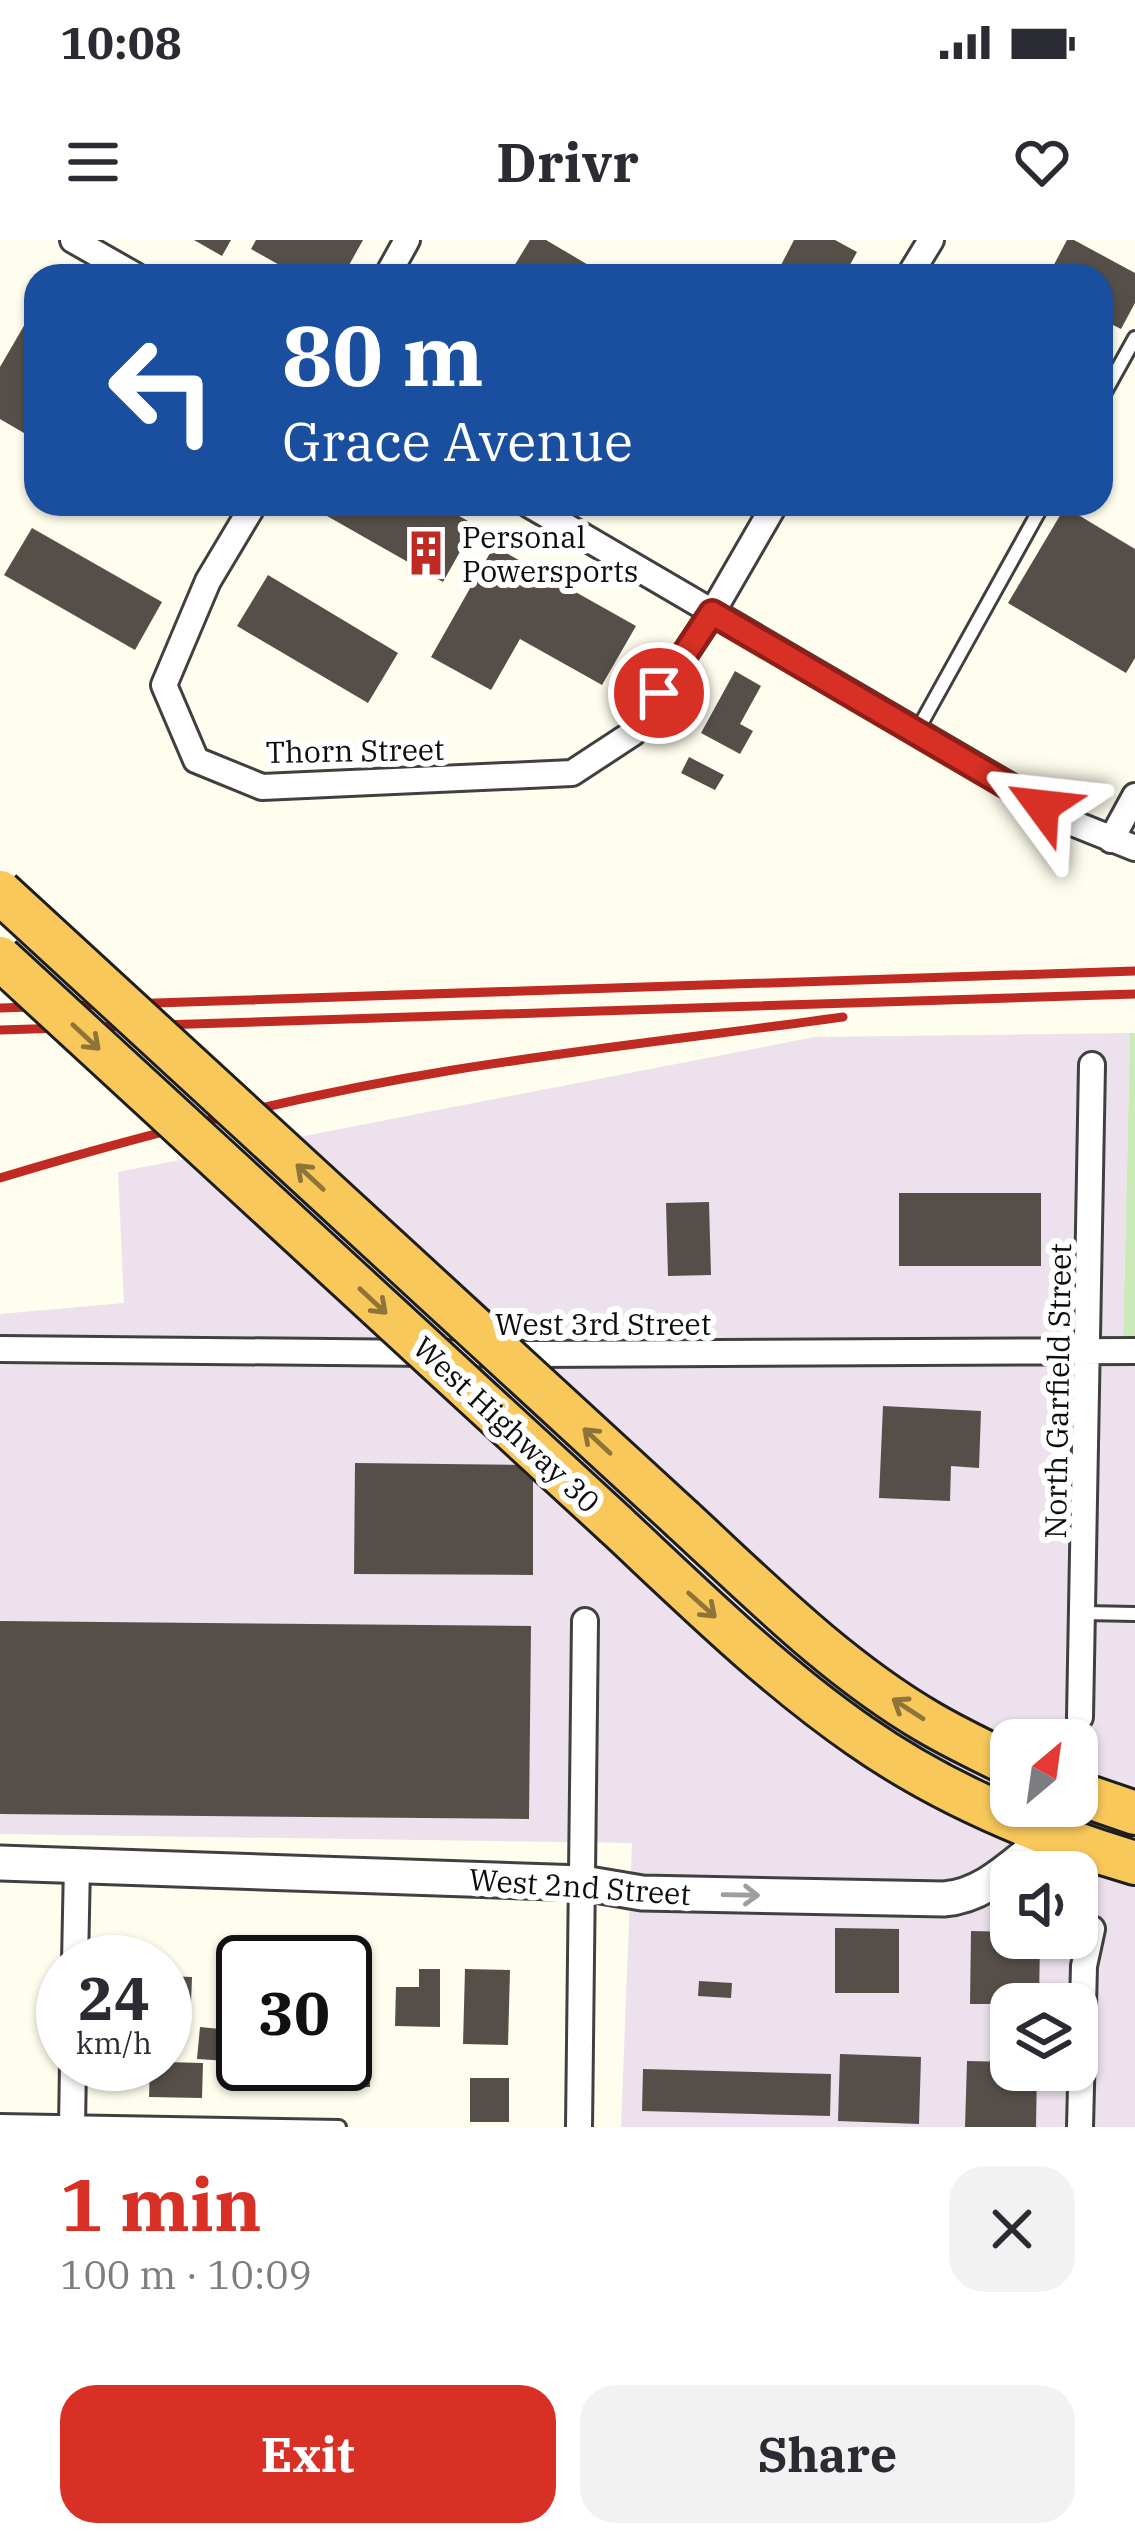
<!DOCTYPE html>
<meta charset="utf-8">
<style>
body{margin:0;font-family:"IBM Plex Serif",serif;background:#f2f2f3;color:#2b2b33;height:100vh;display:flex;flex-direction:column;font-size:45px;white-space:nowrap}
*{box-sizing:border-box;margin:0}
p{font-size:39px;color:#7c7c81}
.icon{flex:none;width:66px;height:66px;fill:none;stroke:currentColor;stroke-width:2;stroke-linecap:round;stroke-linejoin:round}
.map{position:relative;height:1887px;overflow:hidden}
.details{display:flex;flex-direction:column;background:#fff;flex:1}
.details>*{flex:none}
.hud{position:absolute;left:24px;top:24px;width:1089px;height:252px;border-radius:36px;box-shadow:0 3px 9px #0004;background:#1a4fa0;color:#fff;overflow:hidden}
.needle{width:78px;rotate:29deg}
.tools{position:absolute;left:990px;top:1479px;display:grid;gap:24px}
.tools a{display:grid;place-items:center;width:108px;height:108px;border-radius:24px;background:#fff;box-shadow:0 3px 9px #0004;font-size:60px}
.speed{position:absolute;left:36px;top:1695px;display:flex;gap:24px;font-size:60px;font-weight:700;text-align:center}
.speed>*{display:grid;place-content:center;width:156px;height:156px;border-radius:50%;background:#fff;box-shadow:0 3px 9px #0004;line-height:1}
.speed small{font-size:30px;font-weight:400}
.speed .limit{border:6px solid #111;border-radius:18px;background:#fff;color:#111}
.pin{position:absolute;display:grid;place-items:center;width:102px;height:102px;color:#fff;margin:-51px;border:6px solid #fff;border-radius:50%;box-shadow:0 3px 12px #0007}
.me{position:absolute;width:132px;margin:-66px;rotate:300deg;stroke-linejoin:round;filter:drop-shadow(0 0 9px #0008)}
.turn{display:flex;align-items:center;gap:42px;height:252px;padding:0 60px;font-size:54px}
.turn .icon{width:156px;height:156px;stroke-width:2.5}
.turn b{display:block;font-size:84px;line-height:102px}
.round{display:grid;place-items:center;flex:none;width:126px;height:126px;border-radius:36px;background:#f2f2f3}
.head{display:flex;align-items:center;justify-content:space-between;height:204px;padding:0 60px}
h1{font-size:72px;font-weight:700;line-height:90px;color:#d93025}
.action{display:flex;gap:24px;margin-top:auto;padding:24px 60px}
.action a{flex:1;height:138px;border-radius:36px;background:#d93025;color:#fff;font-size:48px;font-weight:700;line-height:138px;text-align:center}
.action a+a{background:#f2f2f3;color:#2b2b33}
.status{display:flex;justify-content:space-between;align-items:center;height:84px;padding:0 60px;background:#fff;direction:ltr}
.status svg{height:33px;fill:currentColor}
header{display:flex;justify-content:space-between;align-items:center;height:156px;padding:0 60px;background:#fff;font-size:54px;font-weight:700}
.map>svg:first-child{display:block}
.industrial{fill:#ece1ec;fill-rule:evenodd}
.green{fill:#cceab7}
.building{fill:#564f49}
.lines{fill:none;stroke-linecap:round;stroke-linejoin:round}
.service-casing{stroke:#404040;stroke-width:18}
.minor-casing{stroke:#404040;stroke-width:30}
.tertiary-casing{stroke:#404040;stroke-width:39}
.trunk-casing{stroke:#1e1e1e;stroke-width:48}
.service{stroke:#fff;stroke-width:12}
.minor{stroke:#fff;stroke-width:24}
.tertiary{stroke:#fff;stroke-width:33}
.trunk{stroke:#f8c85b;stroke-width:42}
.rail{stroke:#bf2a23;stroke-width:9}
.trunk-bridge-casing{stroke:#1e1e1e;stroke-width:48;stroke-linecap:butt}
.trunk-bridge{stroke:#f8c85b;stroke-width:42}
.oneway{stroke:#8e7438}
.oneway2{stroke:#9e9e9e}
.route-casing{stroke:#8d1f18;stroke-width:30}
.route{stroke:#d93025;stroke-width:21}
.labels{text-anchor:middle;dominant-baseline:central;stroke-width:12;stroke-linejoin:round;paint-order:stroke}
.poi-label{font-size:30px;fill:#0d0d0d;stroke:#fff;text-anchor:start}
.street-label{font-size:30px;fill:#0d0d0d;stroke:#fff}
</style>
<div class="status"><b>10:08</b><svg viewBox="0 0 49 12"><path d="M0 12V9h3v3zM5 12V6h3v6zM10 12V3h3v9zM15 12V0h3v12zM26 1h20v11H26zM47 4h2v5h-2z"/></svg></div>
<header><svg class="icon" aria-label="menu" viewBox="0 0 24 24"><path d="M4 6h16M4 12h16M4 18h16"/></svg>Drivr<svg class="icon" aria-label="heart" viewBox="0 0 24 24"><path d="M12 20l-8-8c-3-5 5-10 8-4 3-6 11-1 8 4z"/></svg></header>
<div class="map">
<svg width="1135" height="1887" viewBox="0 0 1135 1887">
<rect width="100%" height="100%" fill="#fffded"/>
<path class="industrial" d="M1130,793L1123,1099L1135,1100V1887H621L632,1603L0,1594V1074L124,1063L118,932L815,797ZM1011,1500H1077V1566H1011ZM1011,1632H1077V1698H1011ZM1011,1764H1077V1830H1011Z"/>
<path class="green" d="M1130,793H1135V1100H1123Z"/>
<path class="building" d="M194,0H231L222,16Z
M256,0H363L343,36H299L251,9Z
M530,0H546L607,36H508Z
M794,0H835L857,12L844,36H796L780,27Z
M1067,0H1074L1135,33V63L1121,89L1101,79V36H1048Z
M36,65V172L24,193L0,179V127Z
M306,264H438L475,285L443,342Z
M1065,267L1135,309V418L1126,433L1008,363Z
M32,288L162,362L135,410L4,335Z
M494,306L636,386L602,445L520,399L491,450L431,417Z
M268,335L398,413L368,463L237,386Z
M735,431L761,446L740,484L753,491L740,514L701,493Z
M689,517L724,535L715,550L681,533Z
M899,953H1041V1026H899Z
M709,962L711,1035L668,1036L666,963Z
M883,1166L981,1171L979,1228L951,1226L950,1261L879,1258Z
M355,1223L533,1225V1335L354,1334Z
M0,1381L531,1386L529,1579L0,1574Z
M835,1688L899,1689V1753H835Z
M971,1691L1011,1692V1698H1040L1039,1764H970Z
M230,1726H243V1780L228,1779Z
M419,1729H440V1787L395,1786L396,1747H419Z
M465,1729L510,1730L508,1805L463,1804Z
M345,1731H352V1783H345Z
M165,1736L192,1737L190,1790L165,1789Z
M699,1741L732,1743L731,1758L698,1756Z
M200,1787L230,1790L228,1821L197,1819Z
M345,1808H369L370,1847L300,1849V1824H345Z
M840,1814L921,1817L919,1884L838,1881Z
M967,1821L1011,1822V1830H1037L1036,1887H965Z
M165,1822L203,1823L202,1858L149,1857L150,1824Z
M643,1829L831,1834L830,1876L642,1871Z
M470,1838H509V1882H470Z"/>
<g class="lines">
<g class="service-casing">
<path id="service" d="M1101,159L1135,98
M917,491L1043,264
M1084,1373L1135,1374
M0,1881L339,1887"/>
</g>
<g class="minor-casing">
<path id="minor" d="M73,0L136,36
M387,36L407,0
M909,36L931,0
M254,264L208,341L164,445L196,520L262,547L572,533L633,493L712,373L775,264
M528,264L1042,565L1075,584L1135,608
M1111,600L1135,556
M0,1109L535,1114L1135,1111
M1080,1477L1092,825
M75,1722L77,1625
M72,1887L73,1824
M579,1887L585,1381
M1080,1887L1084,1726L1092,1689"/>
</g>
<g class="tertiary-casing">
<path id="tertiary" d="M0,1623L583,1643L642,1653L944,1659C988,1656 1018,1619 1053,1595"/>
</g>
<g class="trunk-casing">
<path id="trunk" d="M683,1280C760,1351 836,1428 928,1482C955,1498 983,1511 1011,1525
M616,1285C694,1358 772,1435 860,1496C943,1554 1038,1594 1135,1623
M1077,1553L1135,1573"/>
</g>
<use href="#service" class="service"/>
<use href="#minor" class="minor"/>
<use href="#tertiary" class="tertiary"/>
<use href="#trunk" class="trunk"/>
<path class="rail" d="M0,768L1135,731
M0,790L1135,754
M0,938C148,893 300,855 453,830C583,809 713,795 843,777"/>
<g class="trunk-bridge-casing">
<path id="trunk-bridge" d="M0,652L683,1280
M0,718L616,1285"/>
</g>
<use href="#trunk-bridge" class="trunk-bridge"/>
</g>
<defs><path id="oneway-shaft" d="M-6 0H5M1.5-3L5.5 0L1.5 3" fill="none" stroke-width="1.6" stroke-linecap="round" stroke-linejoin="round" transform="scale(3)"/></defs>
<g class="oneway">
<use href="#oneway-shaft" transform="translate(86 797) rotate(43)"/>
<use href="#oneway-shaft" transform="translate(310 937) rotate(-137)"/>
<use href="#oneway-shaft" transform="translate(373 1061) rotate(43)"/>
<use href="#oneway-shaft" transform="translate(597 1201) rotate(-137)"/>
<use href="#oneway-shaft" transform="translate(702 1365) rotate(42)"/>
<use href="#oneway-shaft" transform="translate(908 1469) rotate(-147)"/>
</g>
<use class="oneway2" href="#oneway-shaft" transform="translate(741 1655) rotate(1)"/>
<g class="lines">
<g class="route-casing">
<path id="route" d="M659,453L712,373L1042,566"/>
</g>
<use href="#route" class="route"/>
</g>
<defs>
<g id="building-bare" transform="scale(3.6)"><path d="M-4-6H4V6H1V3H-1V6H-4ZM-2.5-4.3h1.7v1.8h-1.7ZM.8-4.3h1.7v1.8H.8ZM-2.5-1h1.7V.8h-1.7ZM.8-1h1.7V.8H.8Z" fill="#bf2a23" stroke="#fff" stroke-width="2.5" paint-order="stroke"/></g>
</defs>
<g fill-rule="evenodd">
<use href="#building-bare" x="426" y="313"/>
</g>
<g class="labels">
<g class="poi-label">
<text x="462" y="296">Personal<tspan x="462" dy="34">Powersports</tspan></text>
</g>
<g class="street-label">
<text transform="translate(355 510) rotate(-1)">Thorn Street</text>
<text x="603" y="1083">West 3rd Street</text>
<text transform="translate(1057 1151) rotate(-89)">North Garfield Street</text>
<text transform="translate(507 1184) rotate(43)">West Highway 30</text>
<text transform="translate(580 1646) rotate(4)">West 2nd Street</text>
</g>
</g>
</svg>
<div class="tools">
<a><svg class="needle" viewBox="-14 -14 28 28"><path d="M0-13l5 13h-10z" fill="#e53935"/><path d="M0 13l5-13h-10z" fill="#7c7c81"/></svg></a>
<a><svg class="icon" aria-label="sound" viewBox="0 0 24 24"><path d="M4 9h4l5-4v14l-5-4H4zM17 9q2 3 0 6"/></svg></a>
<a><svg class="icon" aria-label="layers" viewBox="0 0 24 24"><path d="M12 4l9 5-9 5-9-5zM3 14l9 5 9-5"/></svg></a>
</div>
<div class="speed"><div>24<small>km/h</small></div><div class="limit">30</div></div>
<div class="pin" style="left:659px;top:453px;background:#d93025"><svg class="icon" aria-label="arrive" viewBox="0 0 24 24"><path d="M6 21V4h12l-3 4 3 4H6"/></svg></div>
<svg class="me" style="left:1042px;top:566px" viewBox="-20 -20 40 40"><path d="M0-17L14 15 0 8-14 15z" fill="#d93025" stroke="#fff" stroke-width="4"/></svg>
<div class="hud">
<div class="turn"><svg class="icon" aria-label="left" viewBox="0 0 24 24"><path d="M17 20v-9H6M10 6l-5 5 5 5"/></svg><div><b>80 m</b>Grace Avenue</div></div>
</div>
</div>
<section class="details">
<div class="head"><div><h1>1 min</h1><p>100 m · 10:09</p></div><a class="round"><svg class="icon" aria-label="close" viewBox="0 0 24 24"><path d="M6 6l12 12M18 6L6 18"/></svg></a></div>
<div class="action"><a>Exit</a><a>Share</a></div>
</section>
